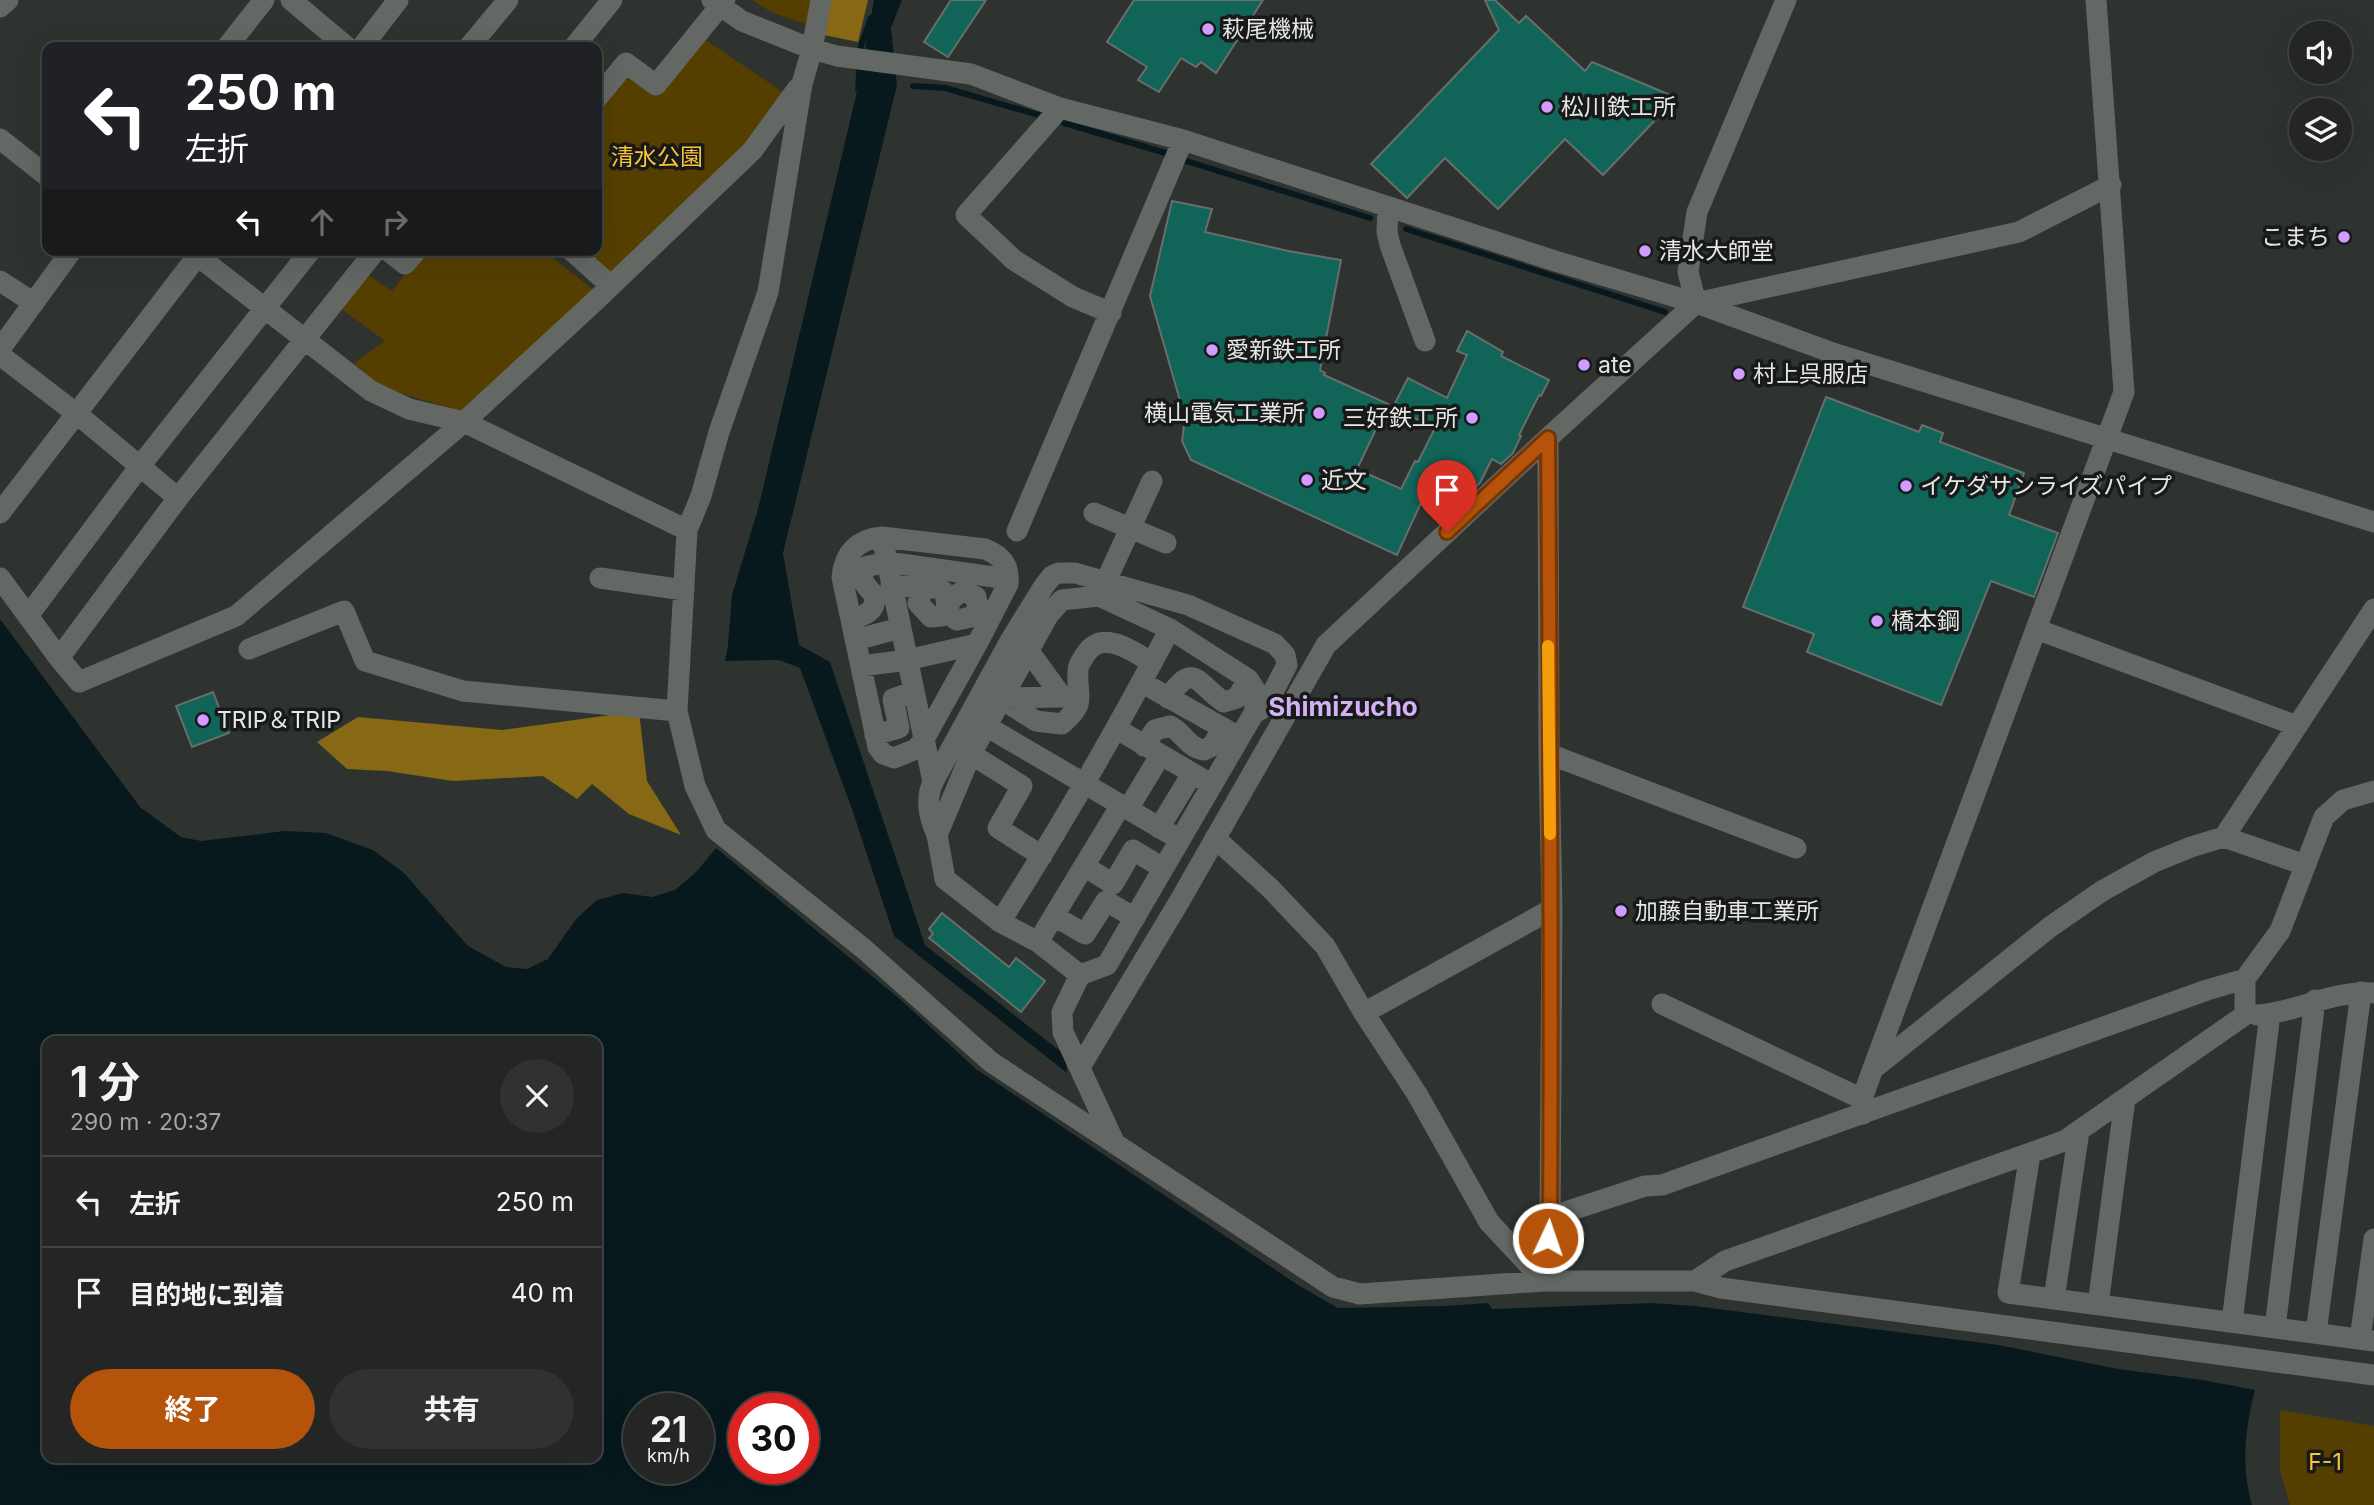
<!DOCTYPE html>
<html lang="ja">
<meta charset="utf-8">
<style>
body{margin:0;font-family:Inter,"Noto Sans JP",sans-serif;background:#2f3231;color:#f1f3f6;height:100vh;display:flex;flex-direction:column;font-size:26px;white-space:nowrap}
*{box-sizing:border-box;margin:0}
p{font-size:23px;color:#a3a5a6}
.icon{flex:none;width:38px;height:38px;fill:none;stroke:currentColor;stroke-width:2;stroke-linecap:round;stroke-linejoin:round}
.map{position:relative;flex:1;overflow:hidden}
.side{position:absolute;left:42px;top:1036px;width:560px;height:427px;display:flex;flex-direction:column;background:#232624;border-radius:14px;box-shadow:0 7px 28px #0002,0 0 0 2px #404341}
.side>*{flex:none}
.guide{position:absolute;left:42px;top:42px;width:560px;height:214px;border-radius:14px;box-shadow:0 7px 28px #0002,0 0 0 2px #404341;background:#202124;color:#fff;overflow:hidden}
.buttons{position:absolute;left:2289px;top:21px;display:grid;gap:14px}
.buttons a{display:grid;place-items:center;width:63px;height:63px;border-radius:50%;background:#232624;box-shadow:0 7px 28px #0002,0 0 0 2px #404341;font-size:35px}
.speed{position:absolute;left:623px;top:1393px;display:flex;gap:14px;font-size:35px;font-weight:700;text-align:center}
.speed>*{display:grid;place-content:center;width:91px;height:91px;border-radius:50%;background:#232624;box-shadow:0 7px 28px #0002,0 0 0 2px #404341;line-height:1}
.speed small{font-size:18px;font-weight:400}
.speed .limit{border:10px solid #d22;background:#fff;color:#111}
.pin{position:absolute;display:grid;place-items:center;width:60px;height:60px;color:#fff;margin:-72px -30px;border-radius:50% 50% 50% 0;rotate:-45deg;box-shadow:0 0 7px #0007}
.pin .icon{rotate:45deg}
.me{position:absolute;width:77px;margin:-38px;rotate:3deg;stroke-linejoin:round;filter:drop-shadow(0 0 5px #0008)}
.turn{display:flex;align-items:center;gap:24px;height:147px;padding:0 28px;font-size:32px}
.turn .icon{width:91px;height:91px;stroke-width:2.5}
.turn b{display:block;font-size:49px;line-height:60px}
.lanes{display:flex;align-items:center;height:66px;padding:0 28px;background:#0003;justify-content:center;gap:35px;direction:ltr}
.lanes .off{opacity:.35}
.round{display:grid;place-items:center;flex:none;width:74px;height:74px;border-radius:37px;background:#2f3231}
.head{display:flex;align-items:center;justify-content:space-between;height:119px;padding:0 28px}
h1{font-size:42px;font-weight:700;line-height:52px}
.button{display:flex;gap:14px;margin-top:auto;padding:14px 28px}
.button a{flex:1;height:80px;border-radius:42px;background:#b45309;color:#fff;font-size:28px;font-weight:700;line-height:80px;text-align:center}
.button a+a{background:#2f3231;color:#f1f3f6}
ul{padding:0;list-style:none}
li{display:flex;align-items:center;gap:21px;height:91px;padding:0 28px;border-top:2px solid #404341}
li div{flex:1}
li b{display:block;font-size:26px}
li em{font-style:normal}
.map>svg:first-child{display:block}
.green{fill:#553f00}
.forest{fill:#876814}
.water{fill:#07191d;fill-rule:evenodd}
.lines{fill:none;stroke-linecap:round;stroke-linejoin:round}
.stream{stroke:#07191d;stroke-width:6}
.building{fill:#106458;stroke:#676e6c;stroke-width:2}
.minor{stroke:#636864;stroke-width:21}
.route-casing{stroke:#753606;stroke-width:18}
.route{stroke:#b45309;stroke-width:12}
.slow{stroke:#f59e0b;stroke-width:12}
.poi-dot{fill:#d09dff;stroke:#181a19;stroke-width:2.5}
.labels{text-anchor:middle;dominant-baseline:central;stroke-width:7;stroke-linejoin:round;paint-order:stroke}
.poi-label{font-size:23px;fill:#e5e7e5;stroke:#181a19;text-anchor:start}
.park-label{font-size:23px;fill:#fcc539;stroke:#181a19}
.quarter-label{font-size:26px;font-weight:bold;fill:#d3b1f5;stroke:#181a19}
</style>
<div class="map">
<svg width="2374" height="1505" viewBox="0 0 2374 1505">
<rect width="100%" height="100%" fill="#2f3330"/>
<path class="green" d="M752,0H812L806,24L773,13Z
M701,37L792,98L622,275L596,268L576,250H597V104L625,70L658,97Z
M425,250H543L595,291L463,412L380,387L354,363L385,341L339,307L364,272L392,291Z
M2280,1410L2374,1426V1505H2290L2280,1470Z"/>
<path class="forest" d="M831,0H868L858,42L824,35Z
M639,711L647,781L681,835L629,814L592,784L577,799L543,776L453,781L387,771L347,769L317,742L358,717L502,730Z"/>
<path class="water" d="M874,0H902L891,28L897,85L783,553L799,645L830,662L925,945L1065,1055L1067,1073L894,936L852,809L800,668L779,660L725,661L728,645L732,595L758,509L859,83Z
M0,619L140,807L181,837L201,841L285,831L326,833L373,850L404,873L468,946L506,967L527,969L548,959L576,919L597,900L623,893L652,897L675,890L696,872L716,848L901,1000L976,1069L1298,1285L1338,1308L1444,1306L1488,1303L1492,1309L1652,1303L1695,1306L1999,1345L2118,1369L2203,1380L2255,1390C2245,1427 2241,1468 2252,1505H0ZM47,1041H597V1458H47ZM639,1409H698V1468H639ZM744,1409H803V1468H744Z"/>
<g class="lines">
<path class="stream" d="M913,86L945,88L1042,116
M858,89L861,46L871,18
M1064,123L1169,154
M1183,160L1370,218
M1406,229L1665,312"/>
</g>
<path class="building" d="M951,0H986L948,57L924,42Z
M1134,0H1263L1216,73L1201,62L1196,67L1181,58L1159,92L1138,80L1147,67L1107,42Z
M1485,0H1495L1519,23L1526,16L1585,71L1592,62L1677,98L1662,117L1659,116L1603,175L1565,139L1498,209L1445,158L1407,198L1371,164L1499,30Z
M1172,201L1212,209L1205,232L1288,251L1341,260L1320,370L1325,373L1324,375L1388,404L1357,469L1401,489L1415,461L1418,462L1435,428L1393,407L1408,378L1447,398L1467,355L1457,351L1467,331L1503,352L1501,356L1549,380L1541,396L1539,395L1519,435L1521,436L1513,453L1501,464L1492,459L1480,483L1466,496L1432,479L1397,555L1191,460L1182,441L1185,418L1150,296Z
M1826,397L1919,432L1922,425L1943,433L1940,442L2024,473L2009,515L2058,533L2034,597L1991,581L1941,705L1807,652L1814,634L1743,607Z
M213,692L229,733L192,747L176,706Z
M942,913L1009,967L1016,958L1045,981L1021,1012L929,938L933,934L929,929Z"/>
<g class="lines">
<path class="minor" d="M291,0L347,47
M712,0L742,21L812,49L837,56L971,74L1060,108L1183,140L1555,261L1696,303L1833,353L2374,522
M821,0L812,49L802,84L768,292L719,432L701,496L687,530L677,711L695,786L716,830L864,949L991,1062L1333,1287L1360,1294L1544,1281H1695L1721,1288L2374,1375
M0,7L8,0
M227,47L264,0
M362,47L398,0
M469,47L508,0
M574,47L612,0
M597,98L626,63L656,85L725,0
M1060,108L966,215L1014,260L1073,297L1111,313
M0,139L47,176
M1388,208L1387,232L1390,245L1425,341
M190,250L371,391L409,409L464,422L687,530
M387,250L405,264L417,250
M571,250L611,286
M0,281L34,303
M1696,303L1688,272L1697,212L1786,0
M0,349L72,250
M0,355L77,414L178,498
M0,513L202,250
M1094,513L1166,543
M1017,531L1183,140
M882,537L985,549C1002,556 1010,565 1008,584L977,644L923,741L916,749L894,758L883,754L878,747L842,577C844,553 858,539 882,537Z
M882,537L933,782
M0,578L59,658L79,682L236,616L464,422L594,302L752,151L798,88
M600,578L684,590
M891,585L923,588L918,603L931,617L942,616C950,605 950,596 964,591L976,597L978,610L971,617L957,620C942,611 950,605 944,592L938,588H923
M1100,594L1152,481
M1099,596L1170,629L1248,679L1257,693L1254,713L1107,965L1080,975L1038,942L1000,922L945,879L937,835L971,754L1049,614L1062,600Z
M28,616L140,466L311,250
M851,619C864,616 876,612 875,596C867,586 859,583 865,567L887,562L1008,579
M2036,629L2297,726
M855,640L900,628
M249,649L344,611L365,661L463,691L677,711
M59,658L178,498L376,250
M861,666L907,660L977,644
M1141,682L1239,737
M1000,698L1036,721L1062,724C1088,701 1076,699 1078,670C1078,665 1082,660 1085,655C1102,628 1133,651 1152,663
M1000,698L1062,697L1028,650
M1168,698C1195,659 1197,685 1224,702L1237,698L1248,679
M986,726L1179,839
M1117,729L1211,784
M875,735L899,728L893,699L913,692
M1144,746L1155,730L1170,726C1184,733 1188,748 1204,750L1212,746L1222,729
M971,754L1022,786L998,828L1042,856
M1549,754L1796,848
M1128,809L1160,756
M1159,828L1192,774
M937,835C929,817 925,800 933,782L1010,641L1044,586L1052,576L1059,573H1075L1188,605L1275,644L1285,655L1287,665L1265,707L1256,712
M2224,837L2374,609
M1215,838L1270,888L1325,946L1364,1013L1417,1094L1489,1222L1544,1281
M1084,866L1113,884L1133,850L1163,868
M1054,916L1085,934L1106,901L1135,918
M1000,922C1061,827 1117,729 1170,629
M1038,942L1121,805
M1080,975L1062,1012L1063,1032L1115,1144
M1662,1004L1862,1099
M1364,1013L1552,909
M2257,1015C2296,1013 2332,990 2373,993
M1080,1067L1179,902L1326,645L1548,438L1696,303L2019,232L2111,185
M1873,1069L2050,927L2102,891L2154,862L2191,847L2224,837L2305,865
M1863,1114L1862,1099L1872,1071L2124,392L2096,0
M2030,1154L2008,1293L2374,1341
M1550,1217L1645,1186L1662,1185L2207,990L2245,979L2280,931L2324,817L2343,800L2374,791
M1544,1281L1550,1217L1552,909L1549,754L1548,438
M1695,1281L1725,1261L2064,1141L2245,1015V979
M2054,1299L2079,1131
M2098,1305L2125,1099
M2232,1322L2270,1014
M2275,1328L2315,1000
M2316,1333L2361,992
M2360,1339L2374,1239"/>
</g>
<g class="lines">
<g class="route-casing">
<path id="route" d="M1447,532L1548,438C1550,697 1552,957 1550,1217L1548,1238"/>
</g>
<use href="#route" class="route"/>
<path class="slow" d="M1548,646L1550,834"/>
</g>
<g class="poi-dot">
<circle cx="1208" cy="29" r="7"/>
<circle cx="1547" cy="107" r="7"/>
<circle cx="2344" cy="237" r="7"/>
<circle cx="1645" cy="251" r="7"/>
<circle cx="1212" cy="350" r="7"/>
<circle cx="1584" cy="365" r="7"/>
<circle cx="1739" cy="374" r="7"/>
<circle cx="1319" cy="413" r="7"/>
<circle cx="1472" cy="418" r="7"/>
<circle cx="1307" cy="480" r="7"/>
<circle cx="1906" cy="486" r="7"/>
<circle cx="1877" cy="621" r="7"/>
<circle cx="203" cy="720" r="7"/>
<circle cx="1621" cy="911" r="7"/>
</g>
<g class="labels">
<g class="poi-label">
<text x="1222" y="29">萩尾機械</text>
<text x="1561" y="107">松川鉄工所</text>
<text x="2330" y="237" text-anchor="end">こまち</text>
<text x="1659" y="251">清水大師堂</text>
<text x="1226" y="350">愛新鉄工所</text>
<text x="1598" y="365">ate</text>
<text x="1753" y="374">村上呉服店</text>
<text x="1305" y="413" text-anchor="end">横山電気工業所</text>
<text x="1458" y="418" text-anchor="end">三好鉄工所</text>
<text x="1321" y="480">近文</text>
<text x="1920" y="486">イケダサンライズパイプ</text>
<text x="1891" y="621">橋本鋼</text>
<text x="217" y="720">TRIP＆TRIP</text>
<text x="1635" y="911">加藤自動車工業所</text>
</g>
<g class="park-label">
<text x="657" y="157">清水公園</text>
<text x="2325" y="1462">F-1</text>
</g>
<g class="quarter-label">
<text x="1343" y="706">Shimizucho</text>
</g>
</g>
</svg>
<div class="buttons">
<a><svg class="icon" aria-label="sound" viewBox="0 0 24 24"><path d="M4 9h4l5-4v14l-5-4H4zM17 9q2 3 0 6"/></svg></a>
<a><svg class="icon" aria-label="layers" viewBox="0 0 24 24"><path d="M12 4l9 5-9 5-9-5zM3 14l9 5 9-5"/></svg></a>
</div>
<div class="speed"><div>21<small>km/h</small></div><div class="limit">30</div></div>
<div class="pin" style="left:1447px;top:532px;background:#d93025"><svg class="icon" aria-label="arrive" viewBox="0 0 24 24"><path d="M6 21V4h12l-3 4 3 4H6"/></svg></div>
<svg class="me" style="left:1548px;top:1238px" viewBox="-20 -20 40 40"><circle r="17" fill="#b45309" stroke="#fff" stroke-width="3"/><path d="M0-11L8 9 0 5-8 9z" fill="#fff"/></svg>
<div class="guide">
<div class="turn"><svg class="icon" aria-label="left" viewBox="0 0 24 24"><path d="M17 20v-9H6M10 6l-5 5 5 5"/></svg><div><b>250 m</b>左折</div></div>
<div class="lanes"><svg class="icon" aria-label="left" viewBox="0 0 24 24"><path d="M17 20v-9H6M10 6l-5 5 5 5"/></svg><svg class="icon off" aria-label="ahead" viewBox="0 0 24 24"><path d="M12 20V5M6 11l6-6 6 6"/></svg><svg class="icon off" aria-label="right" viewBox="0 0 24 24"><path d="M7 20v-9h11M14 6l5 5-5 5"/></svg></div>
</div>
<section class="side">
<div class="head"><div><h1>1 分</h1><p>290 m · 20:37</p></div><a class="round"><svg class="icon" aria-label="close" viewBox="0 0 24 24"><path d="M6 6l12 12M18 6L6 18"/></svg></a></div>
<ul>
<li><svg class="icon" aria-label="left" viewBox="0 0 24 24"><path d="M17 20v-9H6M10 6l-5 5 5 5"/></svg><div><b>左折</b></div><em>250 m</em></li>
<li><svg class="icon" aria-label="arrive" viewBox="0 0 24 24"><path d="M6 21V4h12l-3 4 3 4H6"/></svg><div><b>目的地に到着</b></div><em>40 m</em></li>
</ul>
<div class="button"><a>終了</a><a>共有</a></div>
</section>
</div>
